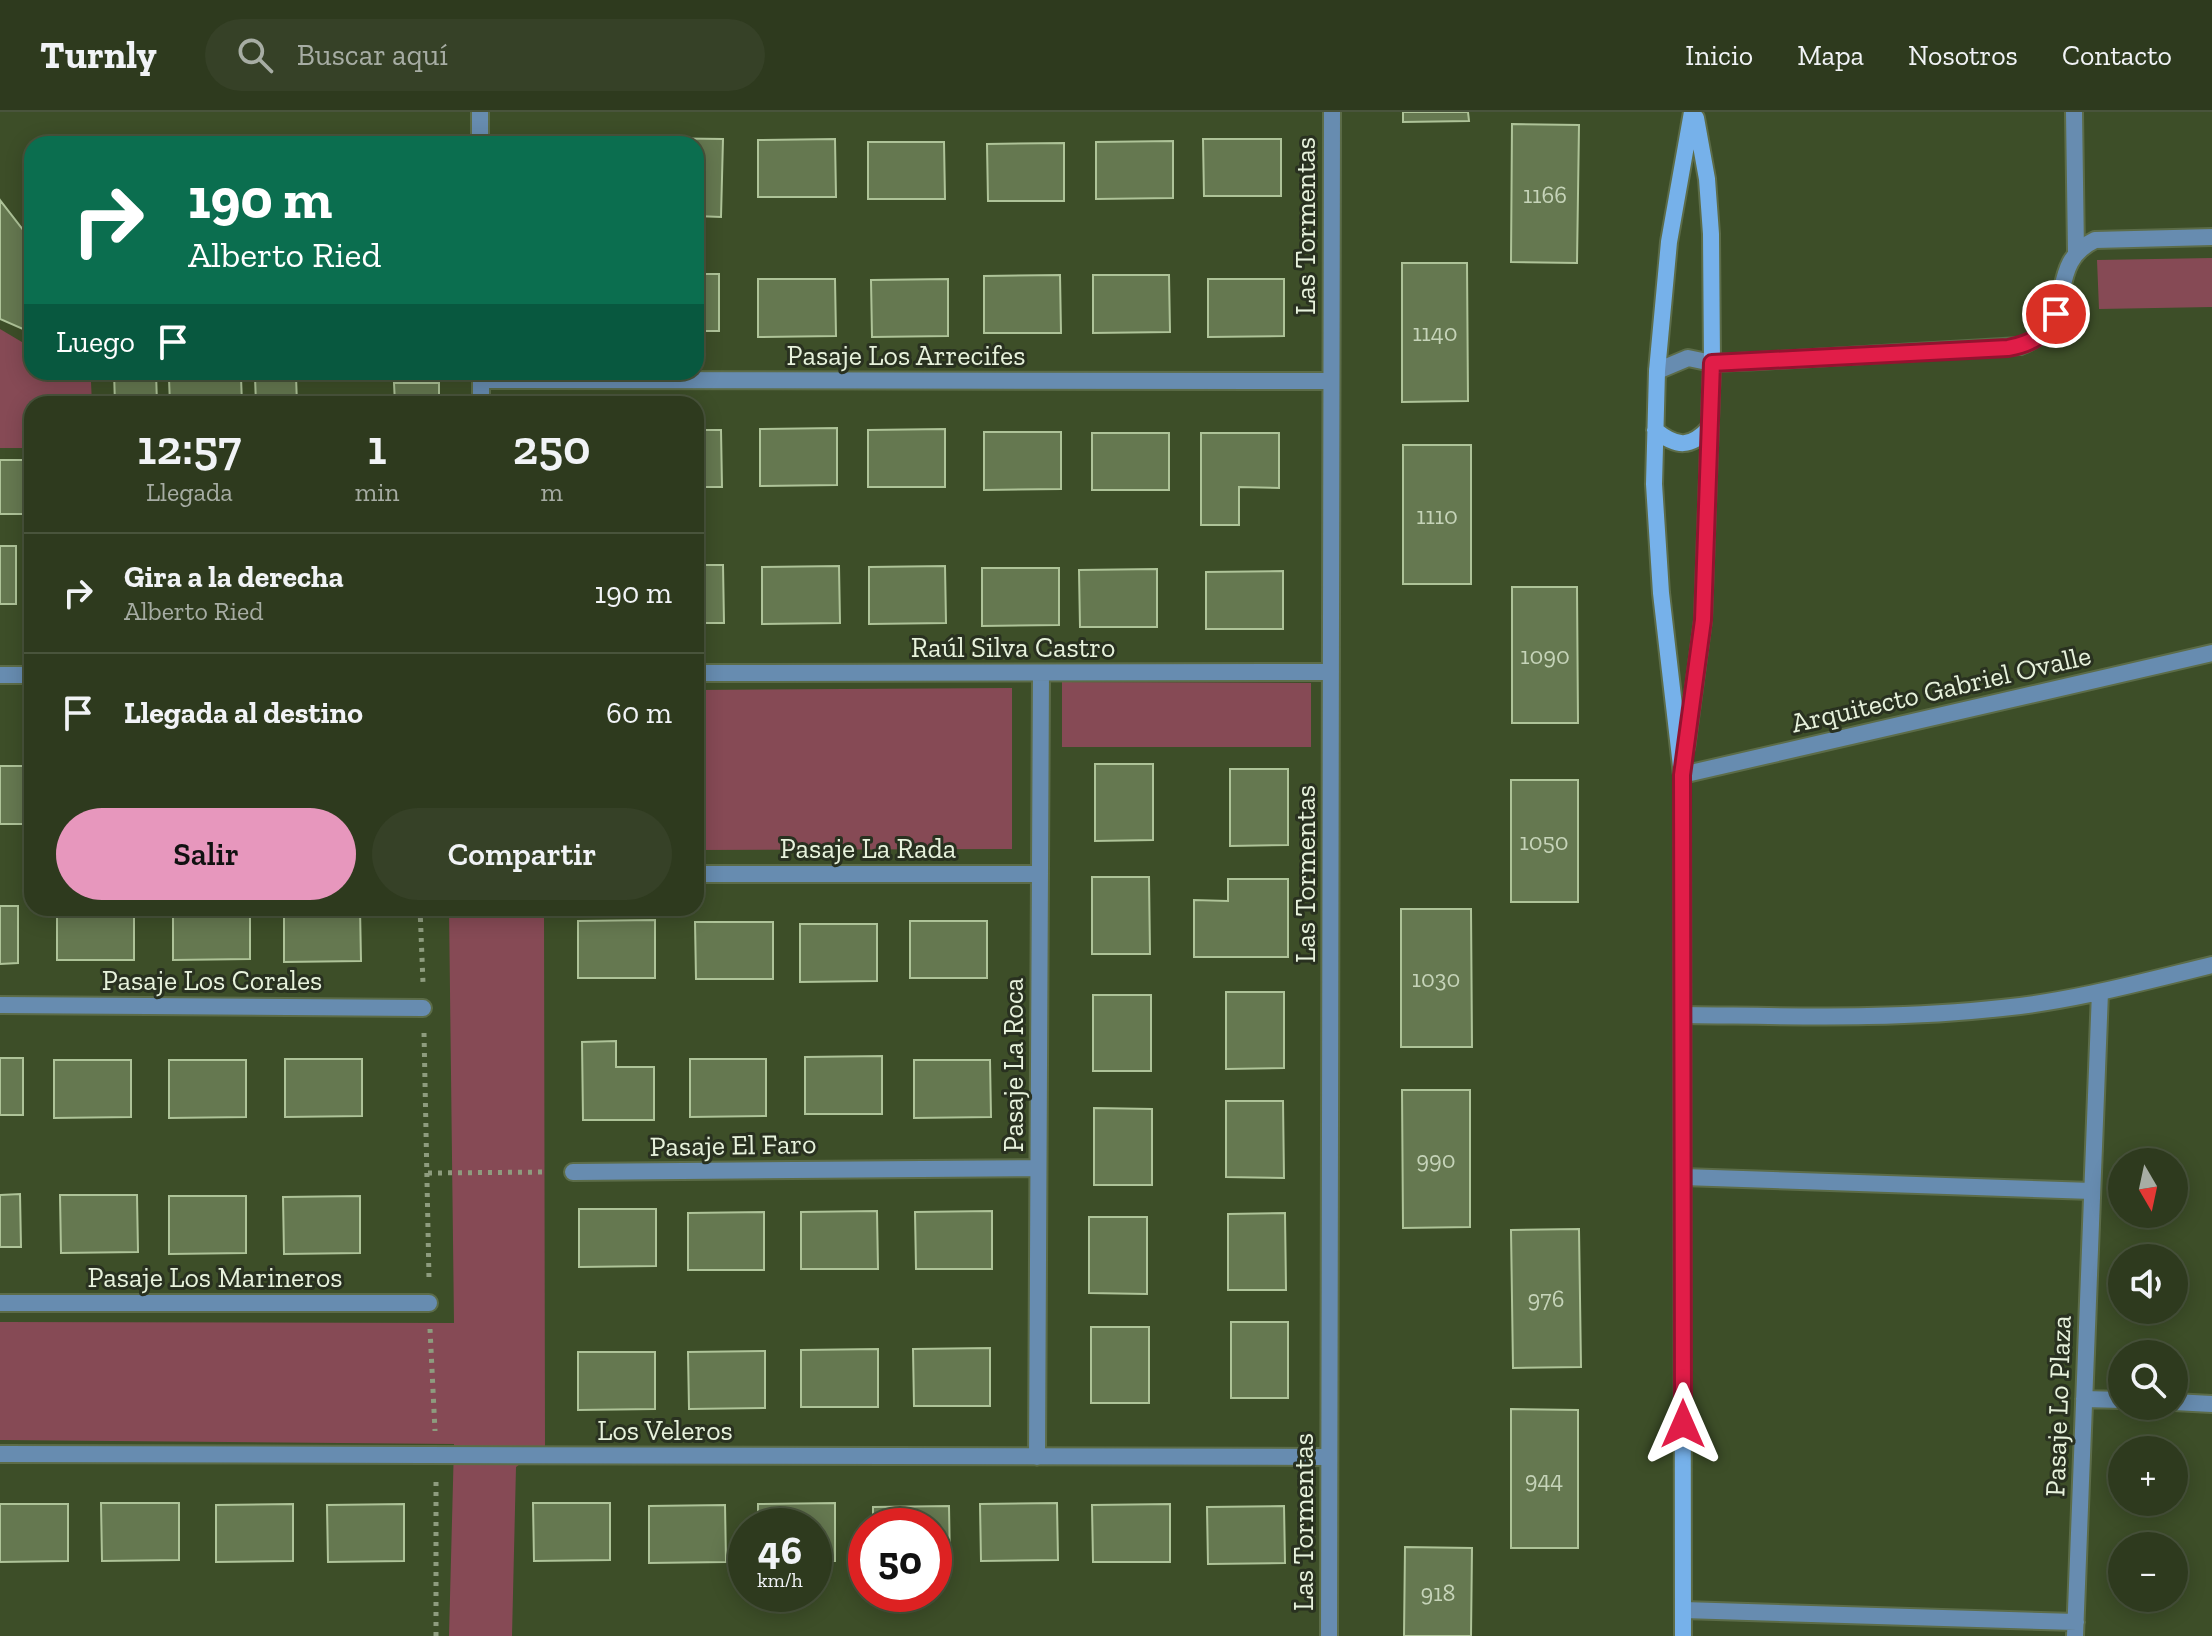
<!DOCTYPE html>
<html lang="es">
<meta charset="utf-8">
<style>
body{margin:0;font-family:"Zilla Slab",serif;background:#364127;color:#f1f3f6;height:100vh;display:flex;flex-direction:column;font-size:30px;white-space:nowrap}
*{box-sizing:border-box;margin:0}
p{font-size:26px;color:#a7ada4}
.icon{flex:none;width:44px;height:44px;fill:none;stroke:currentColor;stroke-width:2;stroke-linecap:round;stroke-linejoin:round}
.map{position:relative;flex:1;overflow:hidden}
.drawer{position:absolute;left:24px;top:284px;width:680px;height:520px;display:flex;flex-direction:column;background:#2e3a1e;border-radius:24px;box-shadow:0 4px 20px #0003,0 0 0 2px #49543c}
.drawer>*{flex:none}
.guide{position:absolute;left:24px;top:24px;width:680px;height:244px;border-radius:24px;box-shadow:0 4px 20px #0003,0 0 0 2px #49543c;background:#0b6e4f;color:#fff;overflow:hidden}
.needle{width:52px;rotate:171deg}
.controls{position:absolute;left:2108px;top:1036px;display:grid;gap:16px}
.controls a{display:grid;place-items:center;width:80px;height:80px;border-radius:50%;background:#2e3a1e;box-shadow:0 4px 20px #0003,0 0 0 2px #49543c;font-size:40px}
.speed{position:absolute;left:728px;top:1396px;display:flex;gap:16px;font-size:40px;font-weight:700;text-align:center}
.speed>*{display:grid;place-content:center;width:104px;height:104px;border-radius:50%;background:#2e3a1e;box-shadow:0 4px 20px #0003,0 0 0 2px #49543c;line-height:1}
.speed small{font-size:20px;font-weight:400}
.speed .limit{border:12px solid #d22;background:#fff;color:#111}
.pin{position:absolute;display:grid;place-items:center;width:68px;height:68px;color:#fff;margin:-34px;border:4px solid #fff;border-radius:50%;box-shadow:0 2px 8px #0007}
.me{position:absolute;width:88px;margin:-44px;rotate:0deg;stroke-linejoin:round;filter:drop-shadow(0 0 6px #0008)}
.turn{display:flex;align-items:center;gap:28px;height:168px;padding:0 32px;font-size:36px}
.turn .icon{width:104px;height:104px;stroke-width:2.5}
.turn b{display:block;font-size:56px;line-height:68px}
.then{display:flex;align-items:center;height:76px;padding:0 32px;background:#0003;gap:16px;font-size:30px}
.eta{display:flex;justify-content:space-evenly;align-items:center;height:136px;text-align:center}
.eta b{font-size:48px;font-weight:600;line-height:56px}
.action{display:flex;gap:16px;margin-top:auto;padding:16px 32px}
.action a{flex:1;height:92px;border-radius:48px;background:#e797bd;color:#111;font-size:32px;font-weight:600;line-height:92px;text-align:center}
.action a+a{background:#364127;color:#f1f3f6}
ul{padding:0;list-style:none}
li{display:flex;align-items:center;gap:24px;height:120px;padding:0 32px;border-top:2px solid #49543c}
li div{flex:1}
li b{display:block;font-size:30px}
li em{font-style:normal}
header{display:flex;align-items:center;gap:48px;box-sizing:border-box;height:112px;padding:0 40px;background:#2e3a1e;border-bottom:2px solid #49543c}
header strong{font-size:38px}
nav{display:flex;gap:44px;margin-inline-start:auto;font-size:28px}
.search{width:560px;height:72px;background:#364127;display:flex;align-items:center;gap:20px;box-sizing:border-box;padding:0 28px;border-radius:44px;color:#a7ada4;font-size:30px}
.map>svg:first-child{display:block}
.green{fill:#864a55}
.building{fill:#657850;stroke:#aec398;stroke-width:2}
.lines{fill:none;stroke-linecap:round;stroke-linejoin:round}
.street-casing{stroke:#5c6c48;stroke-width:20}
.secondary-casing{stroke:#5c6c48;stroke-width:20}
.path{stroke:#8e9c7e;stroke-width:5;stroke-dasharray:4 6;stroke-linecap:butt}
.street{stroke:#678cb0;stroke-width:16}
.secondary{stroke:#76b1ea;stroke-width:16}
.route-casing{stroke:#92132f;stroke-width:20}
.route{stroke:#e11d48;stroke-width:14}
.labels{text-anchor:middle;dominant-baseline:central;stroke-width:6;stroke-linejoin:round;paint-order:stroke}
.number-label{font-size:24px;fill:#c6d4b9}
.street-label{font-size:28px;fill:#e7f2dc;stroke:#293120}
</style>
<header>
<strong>Turnly</strong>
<div class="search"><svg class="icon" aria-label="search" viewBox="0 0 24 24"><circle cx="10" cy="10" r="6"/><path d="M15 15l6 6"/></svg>Buscar aquí</div>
<nav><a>Inicio</a><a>Mapa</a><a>Nosotros</a><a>Contacto</a></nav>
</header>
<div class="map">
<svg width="2212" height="1524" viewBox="0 0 2212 1524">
<rect width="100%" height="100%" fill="#3d4e28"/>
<path class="green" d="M2212,146V195L2099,197L2097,148Z
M0,217L32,236V260H74L91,270L92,292H32V336H0Z
M1062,570L1311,571V635H1062Z
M1012,576V737L696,738V578Z
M449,796H544L545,1334L516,1355L512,1524H449L454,1332L0,1328V1210L454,1211Z"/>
<path class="building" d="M1403,0H1468L1469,9L1403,10Z
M1512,12L1579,13L1577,151L1511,150Z
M648,26L723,27L721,105L696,104V32H648Z
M835,27L836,85H758V28Z
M1203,27H1281V84H1204Z
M1173,29V86L1096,87V30Z
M611,30V32H534V31Z
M868,30H944L945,87H868Z
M1064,31V89H988L987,32Z
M0,88L24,119L32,120V221L0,207Z
M1402,151H1467L1468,289L1402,290Z
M696,162H719V219H696Z
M1060,163L1061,221H984V164Z
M1093,163H1169L1170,220L1093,221Z
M758,167H835L836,224L758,225Z
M948,167V224L872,225L871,168Z
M1208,167H1284V224L1208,225Z
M114,260H156L157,292H115Z
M296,264L297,292H256L255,265Z
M241,265L242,292H170L169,267Z
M394,271H439V292H395Z
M837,316V373L760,374V317Z
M945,317V375H868V318Z
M696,318H721L722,375H696Z
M984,320H1061V377L984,378Z
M1092,321H1169V378H1092Z
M1201,321H1279V376L1239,375V413H1201Z
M1403,333H1471V472H1403Z
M0,348H24V402H0Z
M0,434H16V492H0Z
M696,453H723L724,511H696Z
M839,454L840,511L762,512V455Z
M945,454L946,511L869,512V455Z
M982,456H1059V513L982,514Z
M1157,457V515H1080L1079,458Z
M1283,459V517H1206V460Z
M1512,475H1577L1578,611H1512Z
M1095,652H1153V728L1095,729Z
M0,654H25V712H0Z
M1230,657H1288V733L1230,734Z
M1511,668H1578V790H1511Z
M1092,765H1149L1150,842H1092Z
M1228,767H1288V845H1194V788L1228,789Z
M0,794H18V851L0,852Z
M57,796H134V848H57Z
M173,796H250V847L173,848Z
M284,796H360L361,849L284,850Z
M1401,797H1471L1472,935H1401Z
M655,808V866H578V809Z
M910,809H987V866H910Z
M695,810H773V867H696Z
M800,812H877V869L800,870Z
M1226,880H1284V956L1226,957Z
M1093,883H1151V959H1093Z
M616,929V955H654V1008H583L582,930Z
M882,944V1002H805V945Z
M0,946H23V1003H0Z
M285,947H362V1004L285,1005Z
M690,947H766V1004L690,1005Z
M54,948H131V1005L54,1006Z
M169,948H246V1005L169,1006Z
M914,948H990L991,1005L914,1006Z
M1402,978H1470V1115L1403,1116Z
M1226,989H1283L1284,1066L1226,1065Z
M1094,996L1152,997V1073H1094Z
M20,1082L21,1135H0V1083Z
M60,1083H137L138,1140L61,1141Z
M169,1084H246V1141L169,1142Z
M360,1084V1141L284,1142L283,1085Z
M579,1097H656V1154L579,1155Z
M877,1099L878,1157H801V1100Z
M992,1099V1157H916L915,1100Z
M764,1100V1158H688V1101Z
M1285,1101L1286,1178H1228V1102Z
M1089,1105H1147V1182L1089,1181Z
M1579,1117L1581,1255L1513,1256L1511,1118Z
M1231,1210H1288V1286H1231Z
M1091,1215H1149V1291H1091Z
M990,1236V1294H914L913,1237Z
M878,1237V1295H801V1238Z
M765,1239V1296L689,1297L688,1240Z
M578,1240H655V1297L578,1298Z
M1511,1297L1578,1298V1436H1511Z
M101,1391H179V1448L102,1449Z
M533,1391H610V1448L534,1449Z
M835,1391V1449H814V1414H758V1392Z
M1057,1391L1058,1448L981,1449L980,1392Z
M0,1392H68V1449L0,1450Z
M293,1392V1449L216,1450V1393Z
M404,1392V1449L328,1450L327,1393Z
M1170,1392V1450H1093L1092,1393Z
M725,1393L726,1450L649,1451V1394Z
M949,1394L950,1452H934V1414H873V1395Z
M1284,1394L1285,1451L1208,1452L1207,1395Z
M1405,1435L1472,1436L1471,1524H1404Z"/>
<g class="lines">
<g class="street-casing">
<path id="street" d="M480,0V32
M2074,0L2076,140
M1657,259L1688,246L1712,251L1759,249L2020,234C2082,211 2042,153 2095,128L2212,125
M481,260V292
M481,268L1331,269
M696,561L1331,560
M0,563H32
M1682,663L2212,541
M696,762H1040
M0,893L423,896
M1683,903C1789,904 1896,908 2002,896C2073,889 2142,870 2212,853
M573,1060L1038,1056
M1683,1065L2092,1079
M0,1191H429
M2084,1287L2122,1288
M2174,1290L2212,1292
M0,1342L1329,1345
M1037,1345L1041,561
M1683,1498L2076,1510
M1329,1524L1332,0
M2075,1524L2100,880"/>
</g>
<g class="secondary-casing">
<path id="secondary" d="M1655,318C1677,336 1691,336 1710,315
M1686,636L1703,508L1712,251L1711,122L1707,67L1696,6
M1683,1524L1682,663L1661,481L1654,372L1657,259L1669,130L1692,0"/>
</g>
<path class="path" d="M420,796L423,871
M424,921L429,1167
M428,1061L548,1060
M430,1217L435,1319
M436,1524V1369"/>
<use href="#street" class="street"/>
<use href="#secondary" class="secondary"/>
</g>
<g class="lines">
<g class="route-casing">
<path id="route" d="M1683,1312L1682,663L1703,508L1712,251L2008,236C2031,232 2046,223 2056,202"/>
</g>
<use href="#route" class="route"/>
</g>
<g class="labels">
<g class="number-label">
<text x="1545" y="82">1166</text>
<text x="1435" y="220">1140</text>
<text x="1437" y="403">1110</text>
<text x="1545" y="543">1090</text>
<text x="1544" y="729">1050</text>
<text x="1436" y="866">1030</text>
<text x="1436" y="1047">990</text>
<text x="1546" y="1186">976</text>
<text x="1544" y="1367">944</text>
<text x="1438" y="1480">918</text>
</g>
<g class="street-label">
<text transform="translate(1305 114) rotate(-90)">Las Tormentas</text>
<text x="906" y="243">Pasaje Los Arrecifes</text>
<text x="1013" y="535">Raúl Silva Castro</text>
<text transform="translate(1941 577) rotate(-13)">Arquitecto Gabriel Ovalle</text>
<text x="868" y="736">Pasaje La Rada</text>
<text transform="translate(1305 762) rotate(-90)">Las Tormentas</text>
<text x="212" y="868">Pasaje Los Corales</text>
<text transform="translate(1013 953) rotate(-90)">Pasaje La Roca</text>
<text transform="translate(733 1033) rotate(-1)">Pasaje El Faro</text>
<text x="215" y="1165">Pasaje Los Marineros</text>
<text transform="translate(2058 1294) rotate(-88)">Pasaje Lo Plaza</text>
<text x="665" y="1318">Los Veleros</text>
<text transform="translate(1303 1410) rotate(-90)">Las Tormentas</text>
</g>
</g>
</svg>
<div class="controls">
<a><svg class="needle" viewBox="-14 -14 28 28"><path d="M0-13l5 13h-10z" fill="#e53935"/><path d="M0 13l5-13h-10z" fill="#a7ada4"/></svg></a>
<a><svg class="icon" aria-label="sound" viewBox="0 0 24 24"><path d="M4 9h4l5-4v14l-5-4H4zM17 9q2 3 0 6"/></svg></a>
<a><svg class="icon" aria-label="search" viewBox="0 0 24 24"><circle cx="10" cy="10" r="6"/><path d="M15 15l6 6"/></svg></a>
<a>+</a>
<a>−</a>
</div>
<div class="speed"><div>46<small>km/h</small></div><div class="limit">50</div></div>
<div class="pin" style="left:2056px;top:202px;background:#d93025"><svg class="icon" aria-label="arrive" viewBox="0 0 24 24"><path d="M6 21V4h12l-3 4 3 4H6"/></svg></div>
<svg class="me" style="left:1683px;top:1312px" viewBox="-20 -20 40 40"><path d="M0-17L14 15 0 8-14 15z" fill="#e11d48" stroke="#fff" stroke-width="4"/></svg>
<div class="guide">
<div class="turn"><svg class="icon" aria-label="right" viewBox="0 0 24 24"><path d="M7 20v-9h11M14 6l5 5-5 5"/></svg><div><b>190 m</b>Alberto Ried</div></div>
<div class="then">Luego<svg class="icon" aria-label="arrive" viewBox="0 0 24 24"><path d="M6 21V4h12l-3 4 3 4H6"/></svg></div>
</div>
<section class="drawer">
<div class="eta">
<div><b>12:57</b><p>Llegada</p></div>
<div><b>1</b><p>min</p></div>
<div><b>250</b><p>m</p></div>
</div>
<ul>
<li><svg class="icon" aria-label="right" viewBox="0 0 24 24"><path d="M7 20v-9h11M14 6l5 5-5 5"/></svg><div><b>Gira a la derecha</b><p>Alberto Ried</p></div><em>190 m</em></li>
<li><svg class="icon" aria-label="arrive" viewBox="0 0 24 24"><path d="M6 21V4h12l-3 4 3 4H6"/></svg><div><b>Llegada al destino</b></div><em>60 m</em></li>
</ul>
<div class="action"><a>Salir</a><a>Compartir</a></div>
</section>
</div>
